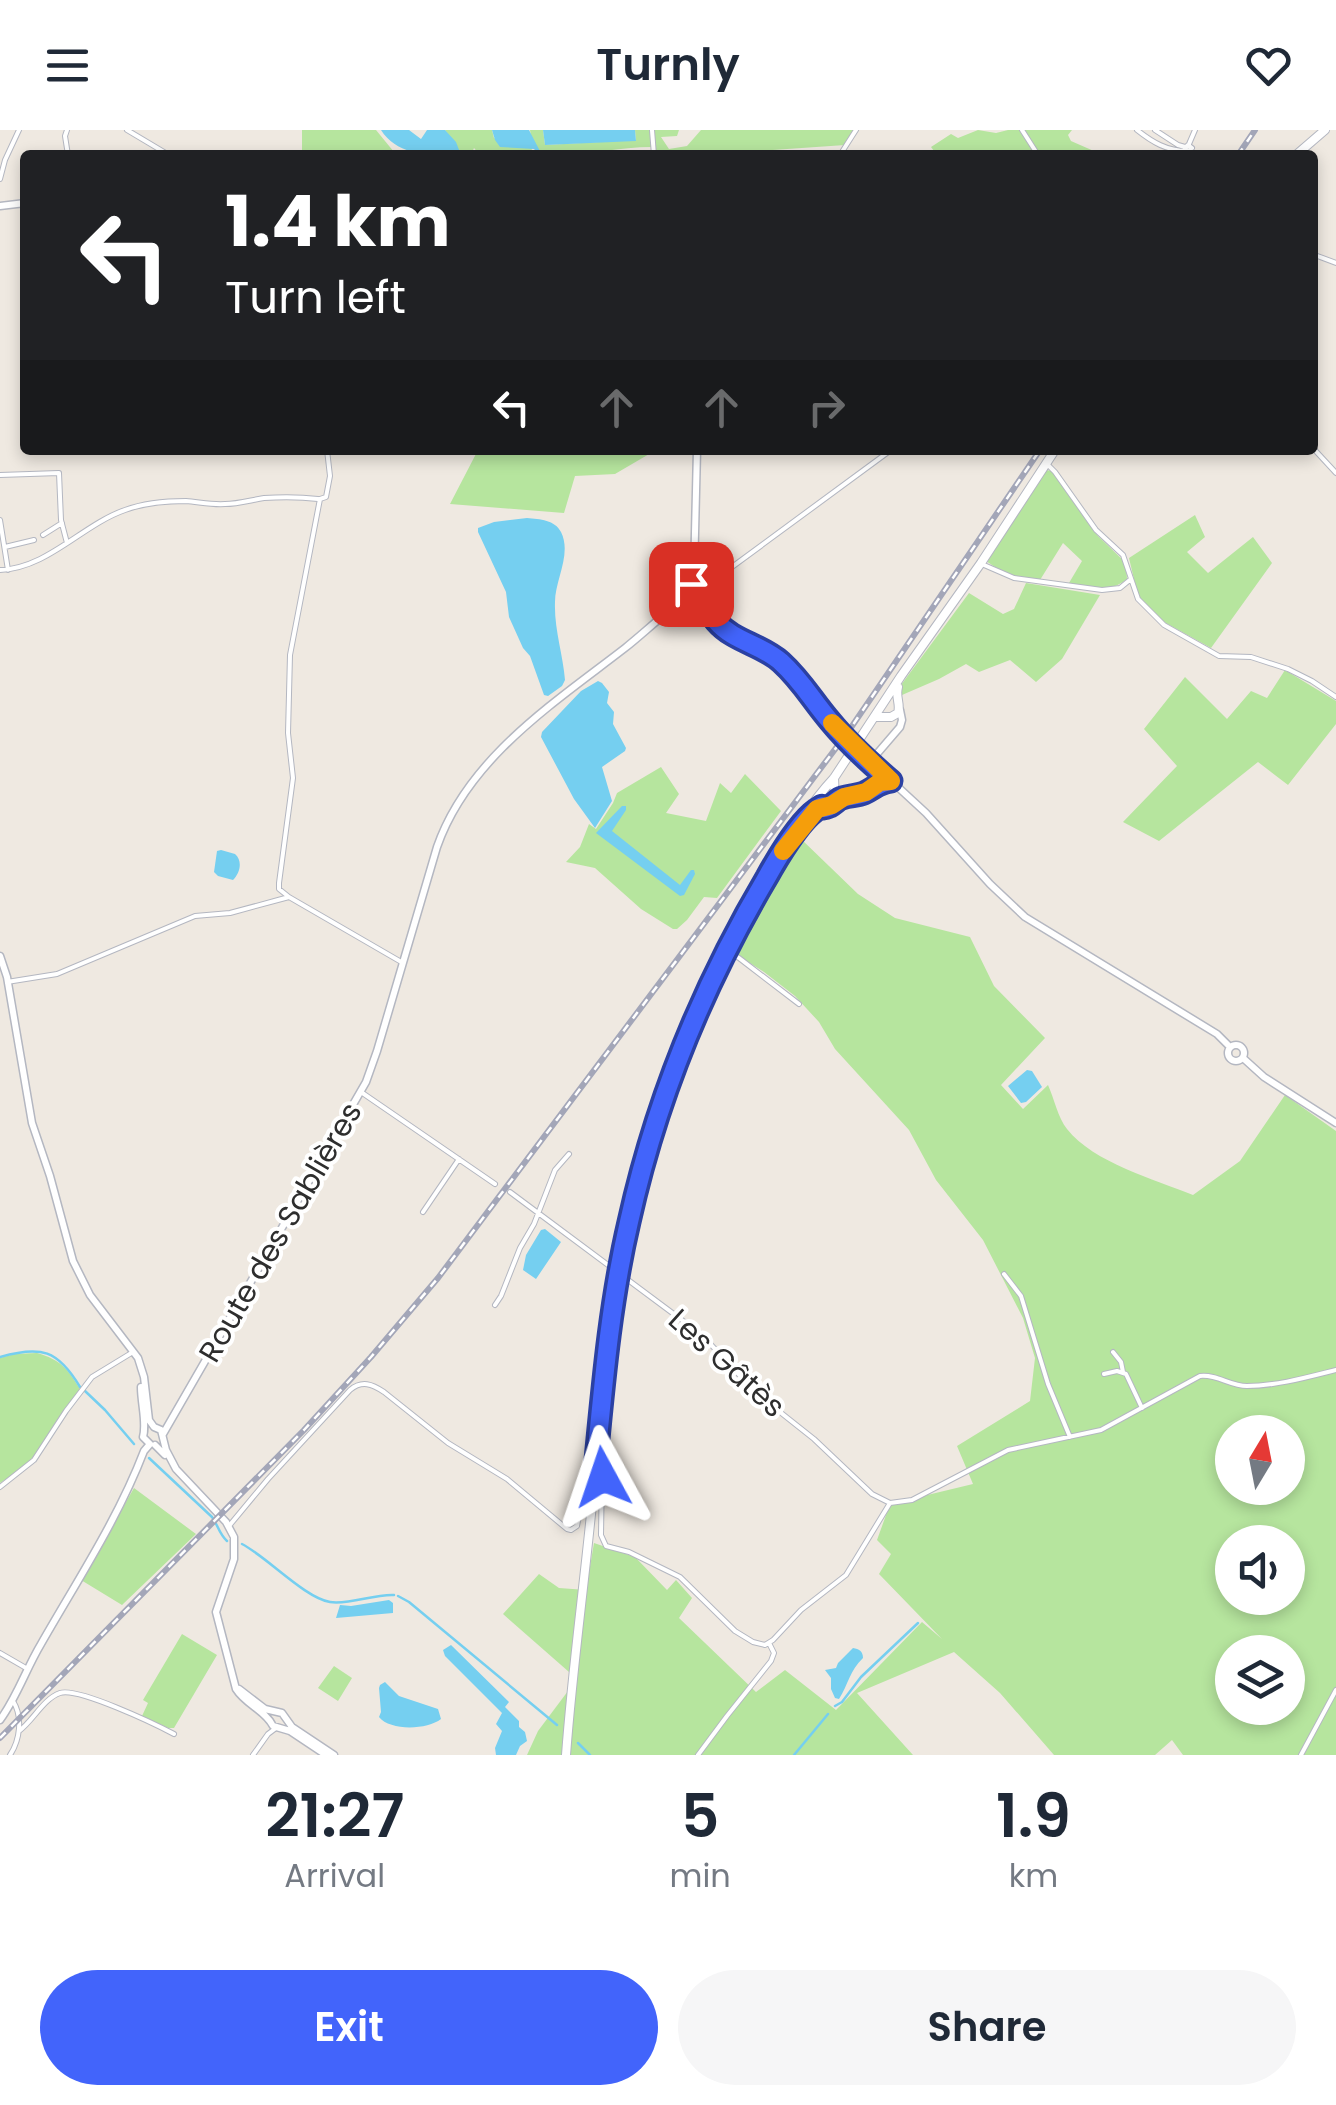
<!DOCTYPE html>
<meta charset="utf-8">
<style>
body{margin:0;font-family:Poppins,sans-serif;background:#f6f6f7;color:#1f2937;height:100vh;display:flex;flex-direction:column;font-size:38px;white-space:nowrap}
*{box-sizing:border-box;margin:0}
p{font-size:32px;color:#747a83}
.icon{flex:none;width:55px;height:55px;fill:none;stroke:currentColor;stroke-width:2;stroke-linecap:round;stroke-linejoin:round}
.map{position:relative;height:1625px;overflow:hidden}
.sheet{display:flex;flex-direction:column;background:#fff;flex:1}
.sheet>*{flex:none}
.hud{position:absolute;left:20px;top:20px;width:1298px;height:305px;border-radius:10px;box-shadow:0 5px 15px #0003;background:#202124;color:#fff;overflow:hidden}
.needle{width:65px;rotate:10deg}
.buttons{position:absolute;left:1215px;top:1285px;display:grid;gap:20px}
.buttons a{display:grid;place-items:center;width:90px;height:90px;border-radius:50%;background:#fff;box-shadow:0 5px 15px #0003;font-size:50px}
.pin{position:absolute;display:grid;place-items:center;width:85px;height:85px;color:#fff;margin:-42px;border-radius:20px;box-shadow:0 5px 15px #0006}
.me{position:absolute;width:110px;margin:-55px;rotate:355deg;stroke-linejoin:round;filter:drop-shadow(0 0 8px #0008)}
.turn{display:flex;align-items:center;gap:35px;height:210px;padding:0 40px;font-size:45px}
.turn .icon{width:130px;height:130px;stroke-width:2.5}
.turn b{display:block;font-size:70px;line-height:85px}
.lanes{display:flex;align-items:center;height:95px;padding:0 40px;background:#0003;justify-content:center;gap:50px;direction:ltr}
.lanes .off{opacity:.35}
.eta{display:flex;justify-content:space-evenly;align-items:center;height:170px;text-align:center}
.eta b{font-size:60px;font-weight:600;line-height:70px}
.primary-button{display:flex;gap:20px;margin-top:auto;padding:20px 40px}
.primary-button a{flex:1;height:115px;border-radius:60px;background:#4264fb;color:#fff;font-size:40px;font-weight:600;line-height:115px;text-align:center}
.primary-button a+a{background:#f6f6f7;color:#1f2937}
header{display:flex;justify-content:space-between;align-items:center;height:130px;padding:0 40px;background:#fff;font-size:45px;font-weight:600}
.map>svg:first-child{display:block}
.green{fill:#b6e59e;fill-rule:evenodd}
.water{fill:#75cff0}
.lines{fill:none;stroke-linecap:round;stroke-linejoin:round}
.stream{stroke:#75cff0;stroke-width:2.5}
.minor-casing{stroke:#b4b7c1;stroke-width:6}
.tertiary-casing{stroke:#b4b7c1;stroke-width:9}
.secondary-casing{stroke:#b4b7c1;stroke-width:10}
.minor{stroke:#fff;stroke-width:4}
.tertiary{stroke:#fff;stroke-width:6}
.secondary{stroke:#fff;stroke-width:8}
.rail-casing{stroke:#a3a6b8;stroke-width:6}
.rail{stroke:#fff;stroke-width:2.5;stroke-dasharray:8;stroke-linecap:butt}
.tertiary-bridge-casing{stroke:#b4b7c1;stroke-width:9;stroke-linecap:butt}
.tertiary-bridge{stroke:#fff;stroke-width:6}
.route-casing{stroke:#2b41a3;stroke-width:25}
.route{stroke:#4264fb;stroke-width:18}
.slow{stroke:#f59e0b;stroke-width:18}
.labels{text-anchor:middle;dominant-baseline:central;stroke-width:8;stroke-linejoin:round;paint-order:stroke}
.street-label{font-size:30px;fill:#2e2e2e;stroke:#fff}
</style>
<header><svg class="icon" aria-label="menu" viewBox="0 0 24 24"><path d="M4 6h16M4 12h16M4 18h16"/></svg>Turnly<svg class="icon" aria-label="heart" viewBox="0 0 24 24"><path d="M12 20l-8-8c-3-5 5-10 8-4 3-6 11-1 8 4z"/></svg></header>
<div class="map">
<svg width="1336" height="1625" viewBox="0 0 1336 1625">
<rect width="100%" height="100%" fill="#efe9e1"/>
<path class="green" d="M302,0H376L394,22L393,25H302Z
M445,0H492L494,8L519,18H532L531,25H480L474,18L471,25H461Z
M530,0H543L545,15L636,10L635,0H650L652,17C614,17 577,28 541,24L531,6Z
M652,0H679L677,6L661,7L669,19L687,16L701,0H858L845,15L700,25H654Z
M978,0L996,3L1008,0H1072L1068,5L1071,11L1103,25H937L931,17L951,4L958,8Z
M478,320H656L615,344L575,346L564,383L450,374Z
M1046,340L1052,341L1098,406L1126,433L1127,449C1109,464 1090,457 1069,453L1082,431L1063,413L1040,450L1007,445L986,431Z
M1195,385L1205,407L1187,422L1208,443L1253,407L1272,433L1211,518L1164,492L1138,466L1129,428Z
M1026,453L1100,465L1062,529L1036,552L1010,530L979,542L966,534L939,549L902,565L901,555L969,463L1003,484L1014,479Z
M1285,540L1336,571V594L1288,655L1258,632L1159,711L1123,692L1177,636L1144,599L1185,547L1227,589L1251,561L1267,568Z
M661,637L679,664L666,683L706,691L720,653L731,663L745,644L781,681L717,768L704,767L687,790L677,799H673L641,779L595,738L566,732L580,717L589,694L596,699L613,673L617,663Z
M800,708L858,764L895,788L970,807L994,856L1045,908L1001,955L1023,979L1048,955C1054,968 1058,988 1067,999C1094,1033 1154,1049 1193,1065L1240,1031L1285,965L1336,1001V1625H1183L1172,1610L1155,1625H1054L1000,1563L954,1522L857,1563L913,1625H527L538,1601L577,1549L503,1484L539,1444L559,1458L586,1460L594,1413L635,1427L667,1460L676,1450L692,1468L679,1488L756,1562L785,1540L836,1580L922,1492L942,1509L879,1444L891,1424L877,1410L890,1374L973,1354L957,1316L1030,1271L1035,1228L1023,1188L983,1110L936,1050L909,1000L835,919L819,892L795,866L764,842L731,821ZM1232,1302H1288V1358H1232ZM1232,1412H1288V1468H1232ZM1232,1522H1288V1578H1232Z
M37,1223C61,1230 67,1238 80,1259C62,1283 48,1312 27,1334C20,1341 9,1347 0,1353V1228L14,1224Z
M134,1358L196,1404L122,1475L81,1450Z
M182,1504L217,1525L174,1598H168L142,1586L148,1573L143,1570Z
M334,1536L352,1548L338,1571L318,1558Z"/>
<path class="water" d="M381,0H409L421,9L427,0H445L456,12L461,25C432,25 398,27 381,0Z
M492,0H529L542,25H539L534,19L500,17L495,10Z
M543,0H635L636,11L545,15Z
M527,388C540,389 555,390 561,402C572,424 555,450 555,472C554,499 563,524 565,550L562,556L548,566L544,565L530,526L523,518L509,487L506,462L478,402V398L494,392Z
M598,551L602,553L609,562L607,573L614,582L613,594L626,618L625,621L602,637L612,671L595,698L574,669L541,607L542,602L581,561Z
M622,676H626V680L612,701L680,755L691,740H694L695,744L684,765L680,766L596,703Z
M221,720L235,724C243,731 240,743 233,750L218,746L214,742L217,721Z
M1027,940L1032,941L1042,957L1026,972L1021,973L1008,956Z
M545,1099L561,1112L536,1149L523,1140L526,1125L541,1100Z
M389,1470L393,1473V1483L336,1488L340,1475L351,1476Z
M451,1515L509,1572L505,1577L519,1591V1597L525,1602L527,1611L520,1616L516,1625H496L495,1618L502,1601L496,1594L502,1583L445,1526L443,1520Z
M853,1518C859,1519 863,1521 863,1528C850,1540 848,1555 839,1569L835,1568L831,1559V1548L825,1540L836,1538L838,1533Z
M385,1552L399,1566L438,1579L441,1589C427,1600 390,1601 379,1587L381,1582L379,1558L380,1555Z"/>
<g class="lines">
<path class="stream" d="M0,1227C41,1215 58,1220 80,1257
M85,1261L105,1280L134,1314
M149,1328L212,1387C218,1395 219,1404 227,1411
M242,1414C267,1427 305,1468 330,1472C350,1475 373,1464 394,1465
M398,1466L409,1472L557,1595
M835,1576L842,1572L861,1547L918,1493
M578,1613L590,1625
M794,1625L828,1584"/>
<g class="minor-casing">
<path id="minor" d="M67,0L65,6L68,25
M127,0L169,25
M652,0L654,25
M1022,0L1038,25
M1137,0C1152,12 1167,21 1187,21
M1155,0L1178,15L1185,17
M1189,14L1195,0
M1188,15L1192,18L1188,21L1185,18Z
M840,25L856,0
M0,49L5,30L19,0
M1312,124L1336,133
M1312,317L1336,343
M1046,333L1055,342L1096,400L1123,425L1138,469L1164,495L1219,526L1251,527L1288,539L1312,551L1336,567
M0,345L59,343L61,390L67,413
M0,390L8,440
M43,405L62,393
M5,417L34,410
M984,435L1014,448L1102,460L1120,458L1131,449
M0,440C48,438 82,395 125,380C144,373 167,371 186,371C199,372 212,375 225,374C238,374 251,370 264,368C281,367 301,367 318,369
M697,450L717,445
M702,459L891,320
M289,767L279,759V753L293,648L288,603L290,525L320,369L326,367L330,346L327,320
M726,821L739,828L799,874
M7,852L57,844L195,786L230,783L289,767L403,833
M361,962L495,1054
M510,1062L702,1205L756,1263L814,1309L872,1364L890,1373
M423,1082L459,1029
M1004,1144L1021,1166L1048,1254L1070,1307
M495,1175L501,1166L520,1118L534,1094L555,1040L569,1024
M1113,1222L1121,1232L1123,1242
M1104,1244L1117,1241L1126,1244L1142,1278
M0,1357L34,1330L66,1281L92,1247L133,1222
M890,1373L912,1370L1008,1320L1101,1300L1200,1246C1217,1244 1230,1256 1247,1256C1276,1256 1308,1247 1336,1240
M229,1396L268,1349L350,1260C362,1250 372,1254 384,1262L448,1313L507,1349L567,1399L571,1400L577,1396L588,1342L593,1340L602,1343L601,1405L606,1416L629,1422L680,1447L735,1501L753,1512L765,1515L773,1510L801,1480L846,1445L890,1373
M0,1523L26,1538
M19,1601C33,1591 43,1569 60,1563C78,1557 155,1594 174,1604
M10,1625C20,1610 23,1587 13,1571
M253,1625L268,1604L276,1598
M698,1625L727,1586L771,1531L774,1523L769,1513
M1301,1625L1336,1560"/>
</g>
<g class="tertiary-casing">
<path id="tertiary" d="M0,76L25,73
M697,320L694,444L703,472L711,485L729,504L767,521L791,541L807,558L838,600
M665,481L680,463L694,451
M860,622L926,683L990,754L1025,787L1217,904L1230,917
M870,632L900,597L902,590L900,580
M835,671L861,664L880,652L890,651
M0,826L7,847L32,993L50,1046L73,1131L90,1165L138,1228L144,1247L149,1290L154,1297L161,1300L166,1320L176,1339
M1228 923a8 8 0 1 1 16 0a8 8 0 1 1-16 0Z
M1243,928L1264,947L1336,993
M141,1257C141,1274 147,1293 143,1307L150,1314
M163,1304L366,952L377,921L437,717C468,628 554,573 625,518C649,499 671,476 698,462
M155,1315L165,1325
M176,1339L226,1392L234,1407V1429L216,1482L236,1559C246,1575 265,1580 273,1596L290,1601L326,1625
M239,1559L265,1579L282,1583L292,1597L334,1625
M0,1590C17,1567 26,1539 41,1514C77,1451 118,1389 144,1321L150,1314"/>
</g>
<g class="secondary-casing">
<path id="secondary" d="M1296,25L1325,0
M875,587H891L898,583C901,574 895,567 898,557
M813,683C820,676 830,678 835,671L834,648
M566,1625C572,1544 583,1464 591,1384C600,1296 606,1207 623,1120C647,994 693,871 759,761C782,722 804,680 834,648L901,546L981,433L1055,320"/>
</g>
<use href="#minor" class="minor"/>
<use href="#tertiary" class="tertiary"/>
<use href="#secondary" class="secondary"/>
<g class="rail-casing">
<path id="rail" d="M1238,25L1255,0
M0,1608L304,1300L371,1227L438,1148L848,602L1040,320"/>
</g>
<use href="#rail" class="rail"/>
<g class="tertiary-bridge-casing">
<path id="tertiary-bridge" d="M838,600L860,622"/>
</g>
<use href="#tertiary-bridge" class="tertiary-bridge"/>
</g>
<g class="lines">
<g class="route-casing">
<path id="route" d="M603,1347L602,1342L595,1340C603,1257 610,1173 629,1092C656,970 703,855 767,747C777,729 799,692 816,680C828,671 817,682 830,676C834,674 838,669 842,668C850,665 857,666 864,663C875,658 879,652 891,651C870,633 848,613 830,591C812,570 802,551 781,532C761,514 734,512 716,491C706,480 699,465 695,450L691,454"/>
</g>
<use href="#route" class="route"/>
<path class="slow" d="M783,721L817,679L832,675L844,667L866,662L880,652L891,651L832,593"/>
</g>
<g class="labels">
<g class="street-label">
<text transform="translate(280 1102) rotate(-60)">Route des Sablières</text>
<text transform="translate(727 1233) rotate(42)">Les Gâtès</text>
</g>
</g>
</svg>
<div class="buttons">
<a><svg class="needle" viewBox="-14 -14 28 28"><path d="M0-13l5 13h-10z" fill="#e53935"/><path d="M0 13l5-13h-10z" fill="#747a83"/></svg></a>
<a><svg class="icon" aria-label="sound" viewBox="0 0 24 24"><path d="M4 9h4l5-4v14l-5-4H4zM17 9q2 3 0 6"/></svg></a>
<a><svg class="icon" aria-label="layers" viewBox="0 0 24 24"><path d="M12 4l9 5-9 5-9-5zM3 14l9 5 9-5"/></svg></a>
</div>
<div class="pin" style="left:691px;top:454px;background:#d93025"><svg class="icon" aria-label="arrive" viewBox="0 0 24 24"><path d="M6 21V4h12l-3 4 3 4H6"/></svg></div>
<svg class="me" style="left:603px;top:1347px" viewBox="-20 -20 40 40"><path d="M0-17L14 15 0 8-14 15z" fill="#4264fb" stroke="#fff" stroke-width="4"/></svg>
<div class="hud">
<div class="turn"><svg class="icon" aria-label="left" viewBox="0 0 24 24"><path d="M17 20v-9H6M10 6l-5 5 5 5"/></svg><div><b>1.4 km</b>Turn left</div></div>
<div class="lanes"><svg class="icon" aria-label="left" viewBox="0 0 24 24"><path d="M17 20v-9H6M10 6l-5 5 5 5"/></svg><svg class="icon off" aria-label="ahead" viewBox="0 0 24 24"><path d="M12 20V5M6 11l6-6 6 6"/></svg><svg class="icon off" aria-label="ahead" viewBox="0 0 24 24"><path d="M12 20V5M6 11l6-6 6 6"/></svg><svg class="icon off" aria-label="right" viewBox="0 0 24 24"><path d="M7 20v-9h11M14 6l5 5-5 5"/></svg></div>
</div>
</div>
<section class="sheet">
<div class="eta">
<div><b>21:27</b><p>Arrival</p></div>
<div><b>5</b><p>min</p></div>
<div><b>1.9</b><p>km</p></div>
</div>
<div class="primary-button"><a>Exit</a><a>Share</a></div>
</section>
